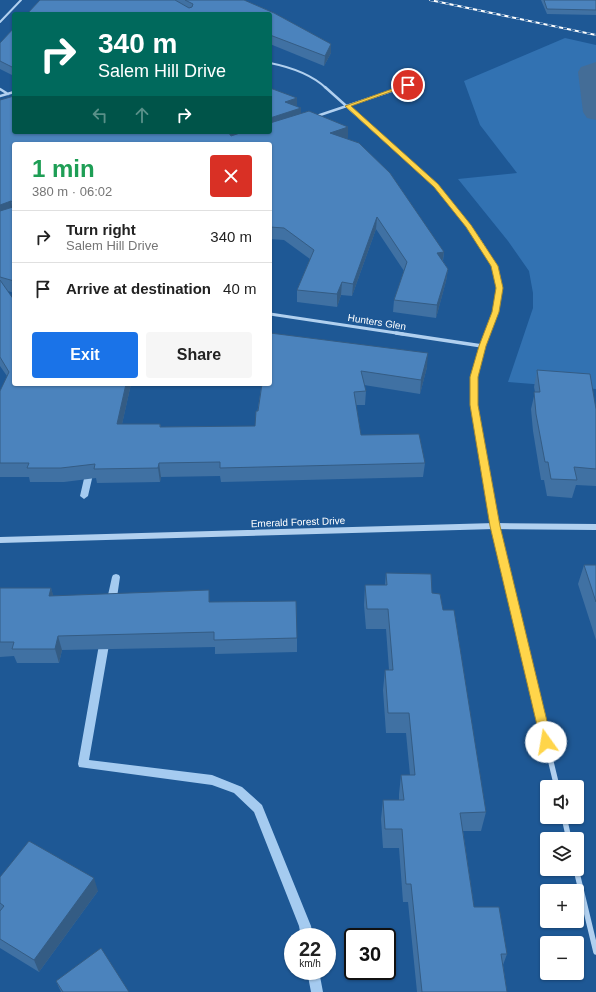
<!DOCTYPE html>
<meta charset="utf-8">
<style>
body{margin:0;font-family:Helvetica,sans-serif;background:#f6f6f6;color:#222;height:100vh;display:flex;flex-direction:column;font-size:15px;white-space:nowrap}
*{box-sizing:border-box;margin:0}
p{font-size:13px;color:#767676}
.icon{flex:none;width:22px;height:22px;fill:none;stroke:currentColor;stroke-width:2;stroke-linecap:round;stroke-linejoin:round}
.map{position:relative;flex:1;overflow:hidden}
.drawer{position:absolute;left:12px;top:142px;width:260px;height:244px;display:flex;flex-direction:column;background:#fff;border-radius:4px;box-shadow:0 1px 3px #0004}
.drawer>*{flex:none}
.top-card{position:absolute;left:12px;top:12px;width:260px;height:122px;border-radius:4px;box-shadow:0 1px 3px #0004;background:#00695c;color:#fff;overflow:hidden}
.buttons{position:absolute;left:540px;top:780px;display:grid;gap:8px}
.buttons a{display:grid;place-items:center;width:44px;height:44px;border-radius:4px;background:#fff;box-shadow:0 1px 3px #0004;font-size:20px}
.speed{position:absolute;left:284px;top:928px;display:flex;gap:8px;font-size:20px;font-weight:700;text-align:center}
.speed>*{display:grid;place-content:center;width:52px;height:52px;border-radius:50%;background:#fff;box-shadow:0 1px 3px #0004;line-height:1}
.speed small{font-size:10px;font-weight:400}
.speed .limit{border:2px solid #111;border-radius:6px;background:#fff;color:#111}
.pin{position:absolute;display:grid;place-items:center;width:34px;height:34px;color:#fff;margin:-17px;border:2px solid #fff;border-radius:50%;box-shadow:0 1px 4px #0007}
.me{position:absolute;width:44px;margin:-22px;rotate:347deg;stroke-linejoin:round;filter:drop-shadow(0 0 3px #0008)}
.turn{display:flex;align-items:center;gap:14px;height:84px;padding:0 20px;font-size:18px}
.turn .icon{width:52px;height:52px;stroke-width:2.5}
.turn b{display:block;font-size:28px;line-height:34px}
.lanes{display:flex;align-items:center;height:38px;padding:0 20px;background:#0003;justify-content:center;gap:20px;direction:ltr}
.lanes .off{opacity:.35}
.round{display:grid;place-items:center;flex:none;width:42px;height:42px;border-radius:4px;background:#f6f6f6}
.headline{display:flex;align-items:center;justify-content:space-between;height:68px;padding:0 20px}
h1{font-size:24px;font-weight:800;line-height:30px;color:#1e9e55}
.action{display:flex;gap:8px;margin-top:auto;padding:8px 20px}
.action a{flex:1;height:46px;border-radius:4px;background:#1a73e8;color:#fff;font-size:16px;font-weight:800;line-height:46px;text-align:center}
.action a+a{background:#f6f6f6;color:#222}
ul{padding:0;list-style:none}
li{display:flex;align-items:center;gap:12px;height:52px;padding:0 20px;border-top:1px solid #e0e0e0}
li div{flex:1}
li b{display:block;font-size:15px}
li em{font-style:normal}
.map>svg:first-child{display:block}
.green{fill:#3272b2}
.lines{fill:none;stroke-linecap:round;stroke-linejoin:round}
.stream{fill:#a5cbf0;fill-rule:evenodd}
.river{fill:#446d97;fill-rule:evenodd}
.minor-far5{stroke:#b1d0ef;stroke-width:2}
.minor-far4{stroke:#b1d0ef;stroke-width:2.5}
.minor-far3{stroke:#b1d0ef;stroke-width:3}
.minor-far2{stroke:#b1d0ef;stroke-width:3.5}
.minor-far1{stroke:#b1d0ef;stroke-width:4.5}
.minor{stroke:#b1d0ef;stroke-width:5.5}
.tertiary{fill:#b1d0ef;fill-rule:evenodd}
.rail-casing{stroke:#fff;stroke-width:2}
.rail{stroke:#1e5895;stroke-width:1.5;stroke-dasharray:4;stroke-linecap:butt}
.wall{fill:#4071a3}
.shaded-wall{fill:#345c84}
.building{fill:#4b83bd;stroke:#345c84}
.route{fill:#ffd54a;stroke:#a68a30}
.labels{text-anchor:middle;dominant-baseline:central;stroke-width:3;stroke-linejoin:round;paint-order:stroke}
.street-label{font-size:10px;fill:#fff;stroke:#1e5895}
</style>
<div class="map">
<svg width="596" height="992" viewBox="0 0 596 992">
<rect width="100%" height="100%" fill="#1e5895"/>
<path class="green" d="M565,38L596,45V389L508,382L533,308V293L529,271L508,241L458,179L517,173L480,125L464,81Z"/>
<g class="lines">
<path class="stream" d="M90,467L94,470L88,496L84,499L80,496L86,470Z
M116,574L119,575L120,577L116,604L114,606H108L106,604L112,577L113,575Z
M105,635L108,636L110,639L89,760L212,775L242,787L262,805L311,926L313,937H301L299,926L254,812L234,793L212,785L79,767L78,764L100,639L102,636Z
M307,971H319L323,992H311Z"/>
<path class="river" d="M596,62V120L587,118L583,112L578,72L581,67Z"/>
<path class="minor-far5" d="M0,22L21,0
M270,63C290,67 311,74 326,88
M400,88L408,85L418,76"/>
<path class="minor-far4" d="M325,87L436,186L445,197
M0,89L8,94
M0,96L14,92
M314,117L403,87"/>
<path class="minor-far3" d="M444,196C465,221 496,254 499,287C500,302 492,320 487,334
M270,314L403,334"/>
<path class="minor-far2" d="M396,333L482,346
M487,333L474,377V405L492,506"/>
<path class="minor-far1" d="M491,505L542,722"/>
<path class="minor" d="M541,721L557,787
M564,817L569,839
M576,869L596,952"/>
<path class="tertiary" d="M495,523L596,524V530L495,529L0,543V537Z"/>
<g class="rail-casing">
<path id="rail" d="M430,0L596,35"/>
</g>
<use href="#rail" class="rail"/>
</g>
<path class="wall" d="M40,0H244L274,13L331,44V53L324,66L270,44V14H27Z
M541,0H596V15L547,14Z
M14,28V76L0,69V43Z
M297,98V107L301,108V114L348,138L345,139L444,252L443,261L448,269L446,281L436,318L393,312L394,300L404,271L376,229L352,296L341,295L337,307L297,302V290L310,259L284,240L270,239V144H14V293L8,291L14,384H131L122,424H160L161,427L255,426L270,333L427,367L420,394L364,385L366,391L365,405H356L361,435L425,463L423,477L221,482L220,476L161,477L160,482L97,483L96,478L64,482H30L29,477H0V391L7,376L0,366V100Z
M537,370L596,409V486L576,485L572,498L547,496L544,480H541L533,431L531,409L535,392L534,387Z
M584,565H596V640L578,584Z
M386,573L432,593L443,610L486,812L481,831H463L474,907L507,954L503,965L507,992H417L408,902H403L399,848H383L381,819L383,800H399V794L401,775H410L406,733H386L383,690L385,670H389L386,629H366L364,605L365,585H385Z
M0,588H51L53,596L210,602L297,638V652L215,654V647L62,650L59,663H17L14,656L0,657Z
M0,877L98,891L39,972L0,948Z
M56,981L129,992H61Z"/>
<path class="shaded-wall" d="M331,44V53L324,66L325,56Z
M297,98V108L285,102Z
M301,108V119L270,129V118Z
M348,127V138L330,144V133Z
M230,132H260L231,141L229,133Z
M11,201L13,213L0,218V205Z
M377,217L376,229L352,296L353,284Z
M444,252L442,264L437,253Z
M448,269L446,281L436,318L437,305Z
M342,282L341,295L337,307V294Z
M428,353L427,367L420,394L421,380Z
M126,384H131L119,438L117,424Z
M159,463L161,477L160,482L158,468Z
M51,588L55,602L49,596Z
M209,590L210,605L209,602Z
M58,636L62,650L59,663L55,649Z
M94,878L98,891L39,972L34,960Z"/>
<path class="building" d="M40,0H175L189,8L192,7L193,4L185,0H244L274,13L331,44L325,56L270,35V14H27Z
M544,0H596V10L547,9Z
M14,28V68L0,61V43Z
M270,88L297,98L285,102L301,108L270,118Z
M14,96V132H230L229,133L231,136L243,132H270V123L309,111L348,127L330,133L359,143L390,173L444,252L437,253L448,269L437,305L394,300L407,262L377,217L353,284L342,282L337,294L297,290L314,250L284,228L270,227V144H14V203L11,201L0,205V100Z
M14,204V281L0,277V211L13,207Z
M0,280L14,300V384H126L117,424H160V427L255,426L256,411H258L262,384H270V333L428,353L421,380L361,371L366,391L354,392L361,435L419,434L425,463L220,468V462L159,463L158,468L94,469L95,464L61,468H27L29,463H0V391L9,372L0,357Z
M537,370L590,374L596,409V469L574,467L577,480L551,479L548,462H545L536,414L534,392H540Z
M584,565H596V602Z
M386,573L431,574L432,593L440,594L443,610H454L486,812L460,813L474,907H499L507,954H501L507,992H422L411,884H406L402,829H385L383,800H404L401,775H415L409,713H388L385,670H393L388,609H367L365,585H387Z
M0,588H51L49,596L209,590V602L296,601L297,638L214,640V632L58,636L55,649H12L14,642H0Z
M29,841L94,878L34,960L0,939V911L4,906L0,903V877Z
M101,948L129,992H63L56,981Z"/>
<path class="route" d="M406,84L410,85L351,106L438,184L471,225L498,266L503,288L499,312L486,346L478,377V405L500,526L552,742L551,746L546,747L542,746L541,742L490,526L470,405V377L479,346L492,312L496,288L491,266L466,227L434,187L345,106Z"/>
<g class="labels">
<g class="street-label">
<text transform="translate(377 322) rotate(9)">Hunters Glen</text>
<text transform="translate(298 522) rotate(-2)">Emerald Forest Drive</text>
</g>
</g>
</svg>
<div class="buttons">
<a><svg class="icon" aria-label="sound" viewBox="0 0 24 24"><path d="M4 9h4l5-4v14l-5-4H4zM17 9q2 3 0 6"/></svg></a>
<a><svg class="icon" aria-label="layers" viewBox="0 0 24 24"><path d="M12 4l9 5-9 5-9-5zM3 14l9 5 9-5"/></svg></a>
<a>+</a>
<a>−</a>
</div>
<div class="speed"><div>22<small>km/h</small></div><div class="limit">30</div></div>
<div class="pin" style="left:408px;top:85px;background:#d93025"><svg class="icon" aria-label="arrive" viewBox="0 0 24 24"><path d="M6 21V4h12l-3 4 3 4H6"/></svg></div>
<svg class="me" style="left:546px;top:742px" viewBox="-20 -20 40 40"><circle r="19" fill="#fff"/><path d="M0-13L10 11 0 6-10 11z" fill="#ffd54a"/></svg>
<div class="top-card">
<div class="turn"><svg class="icon" aria-label="right" viewBox="0 0 24 24"><path d="M7 20v-9h11M14 6l5 5-5 5"/></svg><div><b>340 m</b>Salem Hill Drive</div></div>
<div class="lanes"><svg class="icon off" aria-label="left" viewBox="0 0 24 24"><path d="M17 20v-9H6M10 6l-5 5 5 5"/></svg><svg class="icon off" aria-label="ahead" viewBox="0 0 24 24"><path d="M12 20V5M6 11l6-6 6 6"/></svg><svg class="icon" aria-label="right" viewBox="0 0 24 24"><path d="M7 20v-9h11M14 6l5 5-5 5"/></svg></div>
</div>
<section class="drawer">
<div class="headline"><div><h1>1 min</h1><p>380 m · 06:02</p></div><a class="round" style="background:#d93025;color:#fff"><svg class="icon" aria-label="close" viewBox="0 0 24 24"><path d="M6 6l12 12M18 6L6 18"/></svg></a></div>
<ul>
<li><svg class="icon" aria-label="right" viewBox="0 0 24 24"><path d="M7 20v-9h11M14 6l5 5-5 5"/></svg><div><b>Turn right</b><p>Salem Hill Drive</p></div><em>340 m</em></li>
<li><svg class="icon" aria-label="arrive" viewBox="0 0 24 24"><path d="M6 21V4h12l-3 4 3 4H6"/></svg><div><b>Arrive at destination</b></div><em>40 m</em></li>
</ul>
<div class="action"><a>Exit</a><a>Share</a></div>
</section>
</div>
